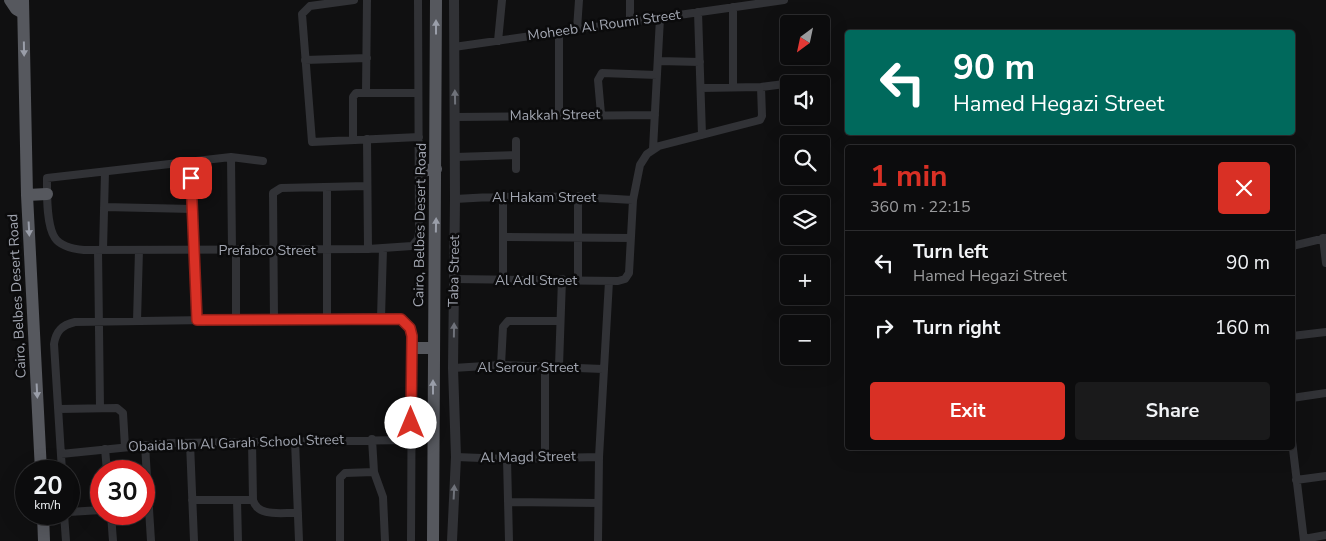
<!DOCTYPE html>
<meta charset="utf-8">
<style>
body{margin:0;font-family:"Nunito Sans",sans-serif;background:#1a1a1b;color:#f1f3f6;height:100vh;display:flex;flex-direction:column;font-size:19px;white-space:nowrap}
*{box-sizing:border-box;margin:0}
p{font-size:16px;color:#9a9b9d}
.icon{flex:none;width:28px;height:28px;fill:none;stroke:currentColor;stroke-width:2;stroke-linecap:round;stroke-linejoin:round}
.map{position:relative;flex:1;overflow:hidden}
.sheet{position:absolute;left:845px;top:145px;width:450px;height:305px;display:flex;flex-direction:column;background:#0c0c0d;border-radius:5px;box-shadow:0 5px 20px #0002,0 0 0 1px #2c2c2e}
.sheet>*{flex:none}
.guide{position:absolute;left:845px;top:30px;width:450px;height:105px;border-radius:5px;box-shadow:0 5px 20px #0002,0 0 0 1px #2c2c2e;background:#00695c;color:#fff;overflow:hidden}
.needle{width:32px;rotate:213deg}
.fabs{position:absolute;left:780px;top:15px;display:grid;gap:10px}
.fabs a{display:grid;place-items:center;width:50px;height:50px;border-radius:5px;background:#0c0c0d;box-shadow:0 5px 20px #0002,0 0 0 1px #2c2c2e;font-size:25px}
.speed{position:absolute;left:15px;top:460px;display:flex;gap:10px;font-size:25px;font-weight:700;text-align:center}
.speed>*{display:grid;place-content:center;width:65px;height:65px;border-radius:50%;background:#0c0c0d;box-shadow:0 5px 20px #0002,0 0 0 1px #2c2c2e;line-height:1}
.speed small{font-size:12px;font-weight:400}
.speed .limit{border:8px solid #d22;background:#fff;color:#111}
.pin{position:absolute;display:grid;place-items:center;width:42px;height:42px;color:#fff;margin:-21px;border-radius:10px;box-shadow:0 2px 8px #0006}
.me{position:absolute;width:55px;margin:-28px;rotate:0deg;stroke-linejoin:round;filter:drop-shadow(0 0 4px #0008)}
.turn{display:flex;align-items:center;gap:18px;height:105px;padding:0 25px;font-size:22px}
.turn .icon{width:65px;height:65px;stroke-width:2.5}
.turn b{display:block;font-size:35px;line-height:42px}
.round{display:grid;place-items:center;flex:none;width:52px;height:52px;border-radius:5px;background:#1a1a1b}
.head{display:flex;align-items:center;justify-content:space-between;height:85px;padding:0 25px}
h1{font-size:30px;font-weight:700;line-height:38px;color:#d93025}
.action{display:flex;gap:10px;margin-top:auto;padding:10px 25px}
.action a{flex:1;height:58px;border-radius:5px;background:#d93025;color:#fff;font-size:20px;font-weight:700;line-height:58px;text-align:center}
.action a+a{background:#1a1a1b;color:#f1f3f6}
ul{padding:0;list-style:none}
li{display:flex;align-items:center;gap:15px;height:65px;padding:0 25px;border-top:1px solid #2c2c2e}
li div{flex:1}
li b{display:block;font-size:19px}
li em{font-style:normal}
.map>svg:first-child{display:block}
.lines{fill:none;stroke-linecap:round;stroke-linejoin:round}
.minor{stroke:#313236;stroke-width:8}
.tertiary{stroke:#313236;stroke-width:10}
.trunk{stroke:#56585e;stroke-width:12}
.oneway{fill:#9a9ea9}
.oneway2{fill:#6f727a}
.route-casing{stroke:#8d1f18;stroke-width:12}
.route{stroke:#d93025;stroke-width:9}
.labels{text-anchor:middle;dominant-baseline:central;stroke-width:5;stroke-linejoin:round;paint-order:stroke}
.street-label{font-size:14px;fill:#a2a6b1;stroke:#0b0b0c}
</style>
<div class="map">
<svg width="1326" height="541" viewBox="0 0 1326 541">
<rect width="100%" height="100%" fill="#101011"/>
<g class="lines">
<path class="minor" d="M354,0L310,6L302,14L312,142L419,137
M630,0V22
M698,12L702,135
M577,29L579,0
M559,32V114
M498,41L502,0
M454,47L784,0
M305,60L367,58
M659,61L700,62
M733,87V7
M701,88L761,87L824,79
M366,92L367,0
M601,114L598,80L602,73L657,75
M455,117L655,115
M367,139L368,249
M353,140V97L356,93H418
M516,141V169
M653,149L660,18
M231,157L232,250
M455,157L516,155
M263,161L231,157L47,178C47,193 46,225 55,238C61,247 74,249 84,250L368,249L412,246L418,239L419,233L418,0
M191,162L197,320
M327,187V319
M503,196V279
M455,199C515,195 574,196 633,200
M104,207L193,209
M503,237L631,238
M1323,238L1326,263
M1292,246L1326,238
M98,250L100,407
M103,250L105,172
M236,250V320
M454,279L618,281L625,279L629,273L633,200L640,165L647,154L659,146L760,120L762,116L761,87
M578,280V196
M381,318L383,249
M274,320L273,193L281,188L367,186
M137,321L139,250
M1292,336L1326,332
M501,365L503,327L508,321H560
M559,366L562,279
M453,368L501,365L603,369
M1292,398L1326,393
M59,409L117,408L123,413L125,447
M372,439L374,472L383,497L385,541
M252,441L253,500C258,518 283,512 298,513
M295,441L299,541
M1292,441L1304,541
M190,443L194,541
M145,445L151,541
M105,449L107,471
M61,454L170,443L411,440
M456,457L507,459L599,457
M545,457V366
M507,459L509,541
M62,471L54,344C56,331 62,325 75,322L395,317L406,322L412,336L411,541
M1296,480L1326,476
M192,500H253
M237,500L238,541
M509,502L598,503
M69,512L101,510
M64,514L66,541
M111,514L113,541
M1304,539L1326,535
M340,541V478L345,473L374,472
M598,541L599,457L609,281"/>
<path class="tertiary" d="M452,541L456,457L453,368L455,199L454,0"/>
<path class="trunk" d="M10,0L16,9L23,13
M23,0L27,195L41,471
M419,171L436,169
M27,195L47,194
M412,348H434
M43,514L44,541
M433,541L436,0"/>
</g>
<defs><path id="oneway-solid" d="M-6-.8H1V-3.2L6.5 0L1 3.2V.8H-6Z" transform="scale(1.25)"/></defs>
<g class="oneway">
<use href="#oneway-solid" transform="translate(436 27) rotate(-90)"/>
<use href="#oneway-solid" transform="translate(24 49) rotate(89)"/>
<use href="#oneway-solid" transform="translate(436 225) rotate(-89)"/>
<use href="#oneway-solid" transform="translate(29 229) rotate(87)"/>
<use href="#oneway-solid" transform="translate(433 387) rotate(-90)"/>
<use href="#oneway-solid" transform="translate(37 391) rotate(87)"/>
</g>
<g class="oneway2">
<use href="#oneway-solid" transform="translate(455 97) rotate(-91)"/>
<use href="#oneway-solid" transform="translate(454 330) rotate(-89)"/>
<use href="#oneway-solid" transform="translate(454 492) rotate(-87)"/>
</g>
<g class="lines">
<g class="route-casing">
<path id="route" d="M191,178L197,320L401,319L410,328L412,336L411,423"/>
</g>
<use href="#route" class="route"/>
</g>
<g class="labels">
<g class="street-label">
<text transform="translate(604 25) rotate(-8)">Moheeb Al Roumi Street</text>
<text transform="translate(555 115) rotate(-1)">Makkah Street</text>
<text x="544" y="197">Al Hakam Street</text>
<text transform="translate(420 225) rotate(-89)">Cairo, Belbes Desert Road</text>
<text x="267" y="250">Prefabco Street</text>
<text transform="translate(454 271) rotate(-89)">Taba Street</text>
<text x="536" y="280">Al Adl Street</text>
<text transform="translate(17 296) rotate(-93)">Cairo, Belbes Desert Road</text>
<text x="528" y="367">Al Serour Street</text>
<text transform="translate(236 443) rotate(-2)">Obaida Ibn Al Garah School Street</text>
<text transform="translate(528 457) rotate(-1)">Al Magd Street</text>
</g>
</g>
</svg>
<div class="fabs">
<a><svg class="needle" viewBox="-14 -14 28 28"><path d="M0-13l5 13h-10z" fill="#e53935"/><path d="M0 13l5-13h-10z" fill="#9a9b9d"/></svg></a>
<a><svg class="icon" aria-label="sound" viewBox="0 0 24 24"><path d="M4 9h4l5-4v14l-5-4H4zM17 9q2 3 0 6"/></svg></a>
<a><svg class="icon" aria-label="search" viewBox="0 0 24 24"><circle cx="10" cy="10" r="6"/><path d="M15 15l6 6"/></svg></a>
<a><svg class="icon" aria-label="layers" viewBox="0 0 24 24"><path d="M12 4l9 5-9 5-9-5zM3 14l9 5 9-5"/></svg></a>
<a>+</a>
<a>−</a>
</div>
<div class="speed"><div>20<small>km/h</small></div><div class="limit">30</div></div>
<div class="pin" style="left:191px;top:178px;background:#d93025"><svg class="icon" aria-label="arrive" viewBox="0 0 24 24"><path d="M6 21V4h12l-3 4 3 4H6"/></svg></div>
<svg class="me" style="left:411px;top:423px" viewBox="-20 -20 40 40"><circle r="19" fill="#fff"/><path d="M0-13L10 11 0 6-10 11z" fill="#d93025"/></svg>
<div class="guide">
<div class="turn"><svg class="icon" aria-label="left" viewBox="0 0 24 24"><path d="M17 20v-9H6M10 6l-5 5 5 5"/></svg><div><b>90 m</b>Hamed Hegazi Street</div></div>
</div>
<section class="sheet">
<div class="head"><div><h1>1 min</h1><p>360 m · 22:15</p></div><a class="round" style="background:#d93025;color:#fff"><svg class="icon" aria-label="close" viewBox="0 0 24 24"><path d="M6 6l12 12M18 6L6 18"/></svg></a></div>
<ul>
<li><svg class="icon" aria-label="left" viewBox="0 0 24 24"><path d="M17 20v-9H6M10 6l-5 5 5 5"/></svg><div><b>Turn left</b><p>Hamed Hegazi Street</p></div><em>90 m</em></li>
<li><svg class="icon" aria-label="right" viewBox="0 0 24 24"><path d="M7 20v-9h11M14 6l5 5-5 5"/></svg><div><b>Turn right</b></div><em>160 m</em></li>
</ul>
<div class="action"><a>Exit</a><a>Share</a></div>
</section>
</div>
